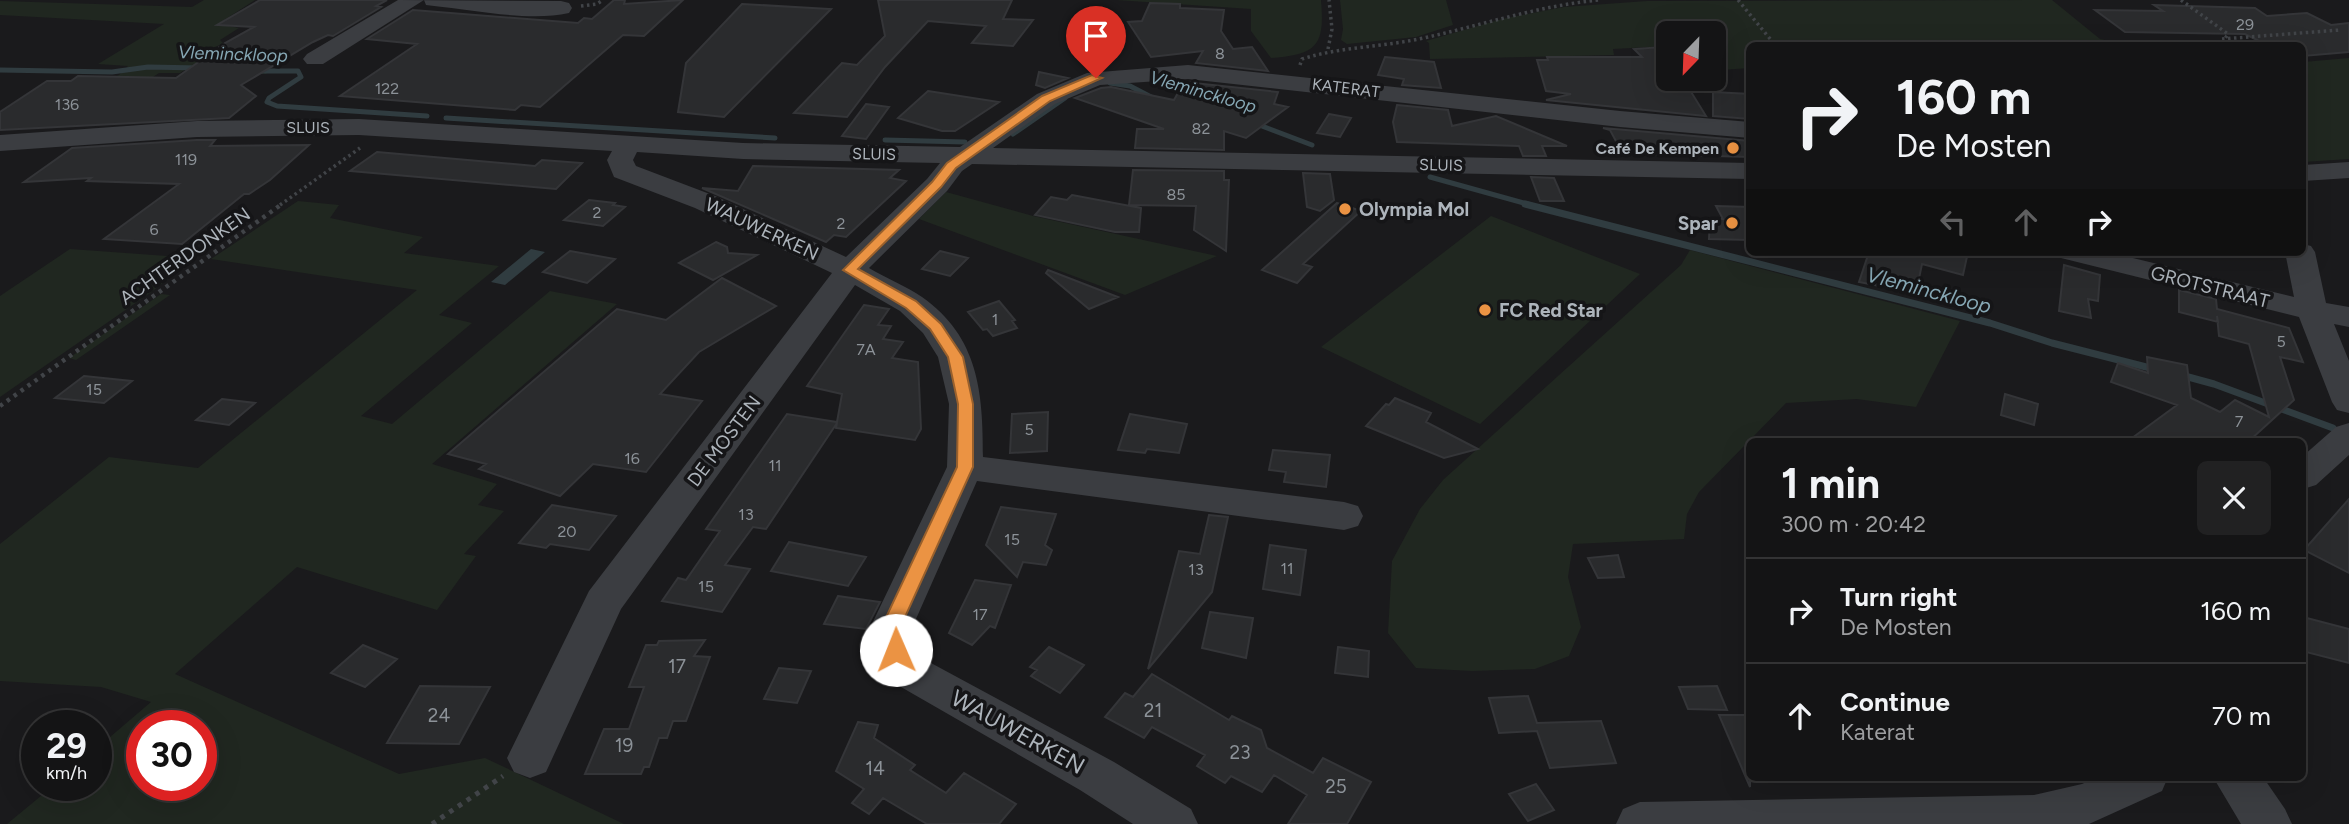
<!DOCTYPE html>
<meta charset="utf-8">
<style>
body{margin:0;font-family:Figtree,sans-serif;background:#212122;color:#f1f3f6;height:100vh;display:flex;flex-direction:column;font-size:26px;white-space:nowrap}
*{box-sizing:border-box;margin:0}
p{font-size:23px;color:#9d9ea0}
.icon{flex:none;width:38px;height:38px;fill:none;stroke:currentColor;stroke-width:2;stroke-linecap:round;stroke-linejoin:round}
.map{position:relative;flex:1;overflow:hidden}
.drawer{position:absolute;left:1746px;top:438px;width:560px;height:343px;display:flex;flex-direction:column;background:#141415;border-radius:10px;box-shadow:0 7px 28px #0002,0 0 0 2px #333334}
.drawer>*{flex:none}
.guide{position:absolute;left:1746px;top:42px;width:560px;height:214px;border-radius:10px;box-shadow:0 7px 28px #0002,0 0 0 2px #333334;background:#141415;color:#f1f3f6;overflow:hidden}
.needle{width:46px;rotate:203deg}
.controls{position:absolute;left:1656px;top:21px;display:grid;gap:14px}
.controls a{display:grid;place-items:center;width:70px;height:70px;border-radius:10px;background:#141415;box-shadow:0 7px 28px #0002,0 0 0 2px #333334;font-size:35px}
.speed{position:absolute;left:21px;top:710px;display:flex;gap:14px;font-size:35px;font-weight:700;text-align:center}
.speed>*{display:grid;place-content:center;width:91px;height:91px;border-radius:50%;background:#141415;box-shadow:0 7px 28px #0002,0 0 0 2px #333334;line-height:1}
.speed small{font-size:18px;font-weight:400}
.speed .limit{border:10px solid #d22;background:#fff;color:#111}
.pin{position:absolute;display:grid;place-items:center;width:60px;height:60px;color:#fff;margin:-72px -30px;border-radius:50% 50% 50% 0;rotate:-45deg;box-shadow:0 0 7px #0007}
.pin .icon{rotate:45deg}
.me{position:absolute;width:77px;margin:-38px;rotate:359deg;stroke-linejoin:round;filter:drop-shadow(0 0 5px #0008)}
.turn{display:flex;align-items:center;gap:24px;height:147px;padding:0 35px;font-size:32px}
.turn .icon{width:91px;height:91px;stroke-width:2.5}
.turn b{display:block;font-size:49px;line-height:60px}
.lanes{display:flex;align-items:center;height:66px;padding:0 35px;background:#0003;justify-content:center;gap:35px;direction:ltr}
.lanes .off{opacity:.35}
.round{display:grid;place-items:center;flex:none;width:74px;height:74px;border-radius:10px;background:#212122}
.headline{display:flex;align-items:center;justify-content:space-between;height:119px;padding:0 35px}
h1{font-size:42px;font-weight:700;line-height:52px}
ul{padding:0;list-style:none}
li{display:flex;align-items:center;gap:21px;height:105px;padding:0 35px;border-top:2px solid #333334}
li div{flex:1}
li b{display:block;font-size:26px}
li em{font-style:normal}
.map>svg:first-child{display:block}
.green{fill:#202720;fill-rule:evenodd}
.water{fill:#303c40}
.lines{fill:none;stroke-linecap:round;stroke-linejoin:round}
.stream-far1{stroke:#303c40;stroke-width:5}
.stream{stroke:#303c40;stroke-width:7}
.building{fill:#2a2b2d;stroke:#343538;stroke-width:2}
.path-far2{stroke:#414448;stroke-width:3.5;stroke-dasharray:2.5 3.5;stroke-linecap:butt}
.path-far1{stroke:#414448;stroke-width:4.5;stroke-dasharray:3.5 5;stroke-linecap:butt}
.path{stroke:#414448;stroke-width:5;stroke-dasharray:4.5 6;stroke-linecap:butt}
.minor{fill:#3b3d41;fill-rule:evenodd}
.route{fill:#eb9343;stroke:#99602c;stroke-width:2}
.poi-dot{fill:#eb9343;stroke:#151517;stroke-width:2.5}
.labels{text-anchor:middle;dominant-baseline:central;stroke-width:7;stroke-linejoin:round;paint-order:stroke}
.number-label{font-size:16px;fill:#8c9298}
.far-street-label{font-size:16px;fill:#adb4bb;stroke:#151517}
.far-poi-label{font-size:16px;font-weight:bold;fill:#adb4bb;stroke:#151517;text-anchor:end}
.far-water-label{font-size:18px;font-style:italic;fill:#86a7b4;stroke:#151517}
.poi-label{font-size:19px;font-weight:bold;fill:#adb4bb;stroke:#151517;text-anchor:start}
.street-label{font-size:19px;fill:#adb4bb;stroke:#151517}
.near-number-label{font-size:19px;fill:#8c9298}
.water-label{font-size:21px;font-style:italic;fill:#86a7b4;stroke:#151517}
.near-street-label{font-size:23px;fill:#adb4bb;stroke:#151517}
</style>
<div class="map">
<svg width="2349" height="824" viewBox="0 0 2349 824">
<rect width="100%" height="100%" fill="#1a1a1c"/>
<path class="green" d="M204,0H255L218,24L239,28L220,40L223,43L195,58L270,70L266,74L186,69L180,73H159L135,89L100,83L119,75L128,66L98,64L164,24L0,15V1L192,7Z
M1116,0H1321C1325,46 1317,54 1271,58L1251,31V9Z
M1340,0H1446L1453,25L1416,37L1347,44L1341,40L1343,29Z
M2052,0L2100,39L2127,45L1750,46V68L1721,70L1713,63V33H1668V46L1613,49L1614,55L1430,59L1429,43L1426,41L1502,19L1564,7L1647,1Z
M2349,58V159L2303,162V62Z
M946,192L1033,216L1217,256L1125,295L919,219Z
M298,201L339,205L330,218L423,237L404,253L499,266L439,315L472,323L361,416L392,424L550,291L617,304L432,464L497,484L478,505L504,511L464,554L476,556L437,610L297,567L175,674L399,774L485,758L624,824H7L53,786H96V749L151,702L101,687L0,681V544L109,457L198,468L417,290L211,259ZM142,726H201V786H142Z
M1491,216L1640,274L1480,424L1321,347Z
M70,249L195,258L150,293L0,397V296Z
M1690,250L1960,321L1916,407L1857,399L1786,403L1699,492L1687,514L1684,539L1573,544L1568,577L1581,627L1569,656L1535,669L1472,671L1416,668L1388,633L1392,561L1420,509L1443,480L1681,265Z
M161,294L170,295L76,360L69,358Z"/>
<path class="water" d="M531,249L545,252L505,285L491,282Z"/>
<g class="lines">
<path class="stream-far1" d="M0,70L112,72L148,67L200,68
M254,71H298L301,77L269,98L267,102L277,106L427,116
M1110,83L1130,86L1153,98
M446,118L775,138
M1254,123L1312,145
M1013,134L1065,98
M885,140L965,142
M1430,177L1531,205"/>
<path class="stream" d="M1525,204L1990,323L2052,343L2158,370
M2181,375L2214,384L2333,428"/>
</g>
<path class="building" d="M260,0H387L376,6L381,7L333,36L328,35L313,42L241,85L256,96L229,118L0,130V112L47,81H71L78,76L176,78L225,43L254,27L217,25Z
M614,0H625L624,4L683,0L644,36L623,35L540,107L521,105L515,110L340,96L417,44L367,39L413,10L578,23L584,18L592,19Z
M878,0H1012L1003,19L1033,20L1013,46L972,43L986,26L928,21L885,67L847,117L794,113L842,63L857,65L885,36Z
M1150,3L1180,4V8L1224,10L1221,31L1233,49L1252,47L1268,71L1196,63L1203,51L1151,57L1128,22L1142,21Z
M742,4L831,9L724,117L678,112L686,63Z
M2154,5L2255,8L2267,16L2307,13L2331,25L2349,23V52L2303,56V46H2269L2245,34L2125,32L2095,10L2163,11Z
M1663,47L1668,55V79H1683L1706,116L1546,100L1571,94L1546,91L1537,60H1548L1547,57H1642L1634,49Z
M1385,57L1434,62L1441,88L1402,85L1404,79L1378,75Z
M1039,72L1068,78L1045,88L1036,85Z
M1184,82L1278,92L1274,104L1288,107L1246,138L1224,131V150L1135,148L1137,129H1164L1075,98L1101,88L1111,87L1174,100Z
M928,91L999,102L955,131H942L898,118Z
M1713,92L1750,94V119L1713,116Z
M866,104L889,107L866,139L842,136Z
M1397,105L1448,110L1452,126L1496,116L1567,146H1542L1546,156H1523L1519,146L1397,142L1393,122Z
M1329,114L1351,118L1340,137L1317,133Z
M1603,128L1750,141V157L1642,154L1636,143H1617L1610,130Z
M197,140H215L210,146L309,145L270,180L249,194H244L182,244L104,239L179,184L87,181L91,178L24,182L72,148Z
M377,152L535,166L542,160L582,163L556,189L350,171Z
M753,166L899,170L890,178L906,181L846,237L834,235L826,242L702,188L738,191Z
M1133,170L1224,171V180H1229L1226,251L1194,230L1196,206L1129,205Z
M1303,173L1330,174L1334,200L1320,211L1307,207Z
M1531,177L1554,178L1564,201H1540Z
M1072,195L1141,208L1139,232H1115L1035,215L1051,197L1067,200Z
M589,200L615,203L613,205L625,207L603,226L564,220Z
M1337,203L1361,211L1303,264L1312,267L1297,283L1262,270Z
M1716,206L1750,207V240L1709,239L1710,219H1723Z
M716,242L727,247L728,253L757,255L713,280L679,263Z
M570,251L615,259L587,283L543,272Z
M940,251L968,258L950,276L922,269Z
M1869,252H1968L1963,275L1922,264L1916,293L1859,282Z
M2064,265L2100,275L2098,301L2088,299L2091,318L2059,311Z
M1048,270L1118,297L1089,309L1046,273Z
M722,278L776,306L699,352L660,394L702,401L646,472L593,464L560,496L479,469L486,464L448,454L617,309L666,320Z
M2179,290L2216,299L2217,309L2289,328L2303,362L2280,357L2294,400L2249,441H2128L2177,405L2111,382L2118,363L2148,373L2147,357L2187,365L2191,398L2220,412L2235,400L2269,417L2249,344L2219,336L2217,316L2218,322L2179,312Z
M999,301L1015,320L1012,321L1017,328L993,336L987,329L983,330L968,312Z
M864,305L889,309L878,325L891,326L883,339L903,342L892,358L918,362L921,429L915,440L836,428L837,423L766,529L753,527L725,565L750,569L722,612L662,601L678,578L686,580L720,531L706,529L787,414L837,422L842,394L807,386Z
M84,376L132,381L104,403L55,398Z
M2005,394L2038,404L2034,425L2001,415Z
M1395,398L1431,413L1426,422L1478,449L1444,458L1366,426L1386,404L1389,405Z
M222,399L255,403L229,425L196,420Z
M1048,412L1047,451L1010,453L1012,414Z
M1130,414L1187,424L1179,453L1147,449L1145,453L1118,450Z
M1273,450L1330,455L1326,487L1284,482L1286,472L1269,470Z
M2349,499V573L2304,550Z
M552,505L616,516L589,550L550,544L546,548L519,543Z
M1001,507L1056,514L1045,545L1052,550L1046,565L1023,562L1017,577L986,545Z
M1209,515L1228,517L1212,592L1148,669L1179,551L1200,554Z
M789,542L866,557L848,586L771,571Z
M1270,545L1306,550L1300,595L1263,589Z
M1618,555L1624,577L1598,578L1588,558Z
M975,580L1011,585L995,628L990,626L972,645L949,633Z
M838,596L880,602L866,629L824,624Z
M1210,612L1253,618L1246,658L1202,648Z
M2303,617L2349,629V663L2306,652L2303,642Z
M705,640L694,656L710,657L686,721H673L667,738H659L649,767H644L641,774H585L604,729H629L644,687H629L646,645H657L659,641Z
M363,645L397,659L365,687L331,673Z
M1049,647L1084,665L1060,693L1031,676L1037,670L1030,667Z
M1338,647L1369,651L1368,677L1335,673Z
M779,668L811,671L797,703L764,699Z
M1152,674L1229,720L1232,716L1261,730L1267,748L1313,773L1323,758L1371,782L1347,824H1288L1307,795L1274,775L1262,792L1231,776L1225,783L1197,766L1205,755L1152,727L1144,738L1105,717L1125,693L1133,697Z
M420,686L490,687L459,744L387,743Z
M1717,686L1727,710L1688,709L1679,687Z
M1528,696L1537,723L1601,721L1616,763L1550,768L1537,731L1499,733L1489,698Z
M1719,715H1750V787Z
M858,722L878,725L874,738L915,765L910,770L946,793L964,773L1016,804L999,824H927L883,798L869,814L852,803L864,789L836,771Z
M1536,784L1554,810L1528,821L1509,794Z"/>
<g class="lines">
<path class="path-far2" d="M1738,0L1776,46
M2181,0L2228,34L2220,46
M581,6L597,4L603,0
M2222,39L2340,30
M1328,49L1332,29L1329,0
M1300,65L1302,59C1340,47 1380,47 1419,39C1480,26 1537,6 1599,0
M280,205L360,148"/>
<path class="path-far1" d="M0,406L282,204"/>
<path class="path" d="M432,824L503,776"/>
<path class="minor" d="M398,0L561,1L569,3L572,8L569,13C530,22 474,10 434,6L426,5L424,0L323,64H307L303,59L307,54Z
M1188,65L1620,111L1750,122V138L1620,127L1188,79L1100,85L1055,104L993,148L1750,163V179L972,164L962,171L947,191L869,268C886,278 906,286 922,297C979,337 983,393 983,457L1344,502L1358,506L1363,516L1358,526L1344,530L977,481L912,628L916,644L931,663L1114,762L1191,809L1198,824H1133L1080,790L901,687C885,668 875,653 870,628L947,467L949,404L938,357L923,333L900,311L855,285L621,609L546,772L530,778L514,772L507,758L589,591L832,273L695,208L614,177L607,160L612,151L359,135L197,137L0,151V135L197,121L359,119L743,143L960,147L1037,94L1087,73ZM637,152L743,159L940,163L927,179L846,257L715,196L636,166L633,160Z
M2349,162V178L2303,181V165Z
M2303,244L2311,246L2315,252L2326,303L2349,307V327L2334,324L2349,361V413L2337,410L2332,402L2299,317L2061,258L2057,252H2108L2294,297L2285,252H2303Z
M2349,423V455L2316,485L2303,489V456L2336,427Z
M2097,777H2168L2162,791L2089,824H1616L1623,809L1640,802L2034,795L2082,784Z
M2213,777H2263L2285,809L2292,824H2241Z"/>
</g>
<path class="route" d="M1092,75L1102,78L1050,101L956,168L941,187L858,269L916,301L941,324L963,357L973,404V467L900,628L906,650L903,655L896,658L889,655L881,628L957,467L958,404L948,357L930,329L906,308L843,270L932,182L947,163L1042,96Z"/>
<g class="poi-dot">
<circle cx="1733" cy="148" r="7"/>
<circle cx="1345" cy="209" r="7"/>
<circle cx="1732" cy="223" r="7"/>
<circle cx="1485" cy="310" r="7"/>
</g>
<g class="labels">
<g class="number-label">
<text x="2245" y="24">29</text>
<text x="1220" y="53">8</text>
<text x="387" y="88">122</text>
<text x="67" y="104">136</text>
<text x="1201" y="128">82</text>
<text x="186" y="159">119</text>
<text x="1176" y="194">85</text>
<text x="597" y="212">2</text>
<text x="841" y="223">2</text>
<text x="154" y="229">6</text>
<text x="995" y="319">1</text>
<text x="2281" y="341">5</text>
<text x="866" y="349">7A</text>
<text x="94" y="389">15</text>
<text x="2239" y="421">7</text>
<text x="1029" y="429">5</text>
<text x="632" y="458">16</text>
<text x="775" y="465">11</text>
<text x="746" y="514">13</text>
<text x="567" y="531">20</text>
<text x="1012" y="539">15</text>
<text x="1287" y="568">11</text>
<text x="1196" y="569">13</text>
<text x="706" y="586">15</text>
<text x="980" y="614">17</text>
</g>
<g class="far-street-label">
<text transform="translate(1346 88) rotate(7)">KATERAT</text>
<text x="308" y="127">SLUIS</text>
<text transform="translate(874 154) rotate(1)">SLUIS</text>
<text transform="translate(1441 165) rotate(1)">SLUIS</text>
</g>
<g class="far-poi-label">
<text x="1719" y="148">Café De Kempen</text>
</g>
<g class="far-water-label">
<text transform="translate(233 54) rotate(2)">Vleminckloop</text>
<text transform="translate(1203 92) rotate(16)">Vleminckloop</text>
</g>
<g class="poi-label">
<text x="1359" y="209">Olympia Mol</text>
<text x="1718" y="223" text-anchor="end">Spar</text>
<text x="1499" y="310">FC Red Star</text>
</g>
<g class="street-label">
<text transform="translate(762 229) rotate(25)">WAUWERKEN</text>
<text transform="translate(185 256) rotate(-35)">ACHTERDONKEN</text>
<text transform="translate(2210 287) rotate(14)">GROTSTRAAT</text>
<text transform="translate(724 441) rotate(-53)">DE MOSTEN</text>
</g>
<g class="near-number-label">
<text x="677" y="666">17</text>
<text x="1153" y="710">21</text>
<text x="439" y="715">24</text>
<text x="624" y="745">19</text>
<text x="1240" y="752">23</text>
<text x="875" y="768">14</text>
<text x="1336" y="786">25</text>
</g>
<g class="water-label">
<text transform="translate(1929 290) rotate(15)">Vleminckloop</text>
</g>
<g class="near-street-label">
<text transform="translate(1018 732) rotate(29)">WAUWERKEN</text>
</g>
</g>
</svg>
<div class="controls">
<a><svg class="needle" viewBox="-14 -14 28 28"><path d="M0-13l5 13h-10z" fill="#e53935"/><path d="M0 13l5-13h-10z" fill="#9d9ea0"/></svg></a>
</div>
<div class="speed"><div>29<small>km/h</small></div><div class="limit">30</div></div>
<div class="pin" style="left:1096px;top:78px;background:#d93025"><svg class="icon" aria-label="arrive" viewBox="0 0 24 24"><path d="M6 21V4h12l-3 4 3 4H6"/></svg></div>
<svg class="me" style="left:896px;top:650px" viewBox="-20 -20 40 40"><circle r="19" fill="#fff"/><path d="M0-13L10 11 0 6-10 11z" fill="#eb9343"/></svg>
<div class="guide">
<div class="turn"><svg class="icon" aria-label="right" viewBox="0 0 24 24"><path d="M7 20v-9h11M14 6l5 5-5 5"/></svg><div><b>160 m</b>De Mosten</div></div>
<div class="lanes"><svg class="icon off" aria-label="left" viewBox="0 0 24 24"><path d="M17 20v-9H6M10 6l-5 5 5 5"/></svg><svg class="icon off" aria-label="ahead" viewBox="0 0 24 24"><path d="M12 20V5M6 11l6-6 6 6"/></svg><svg class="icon" aria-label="right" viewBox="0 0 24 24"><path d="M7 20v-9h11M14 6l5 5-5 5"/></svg></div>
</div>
<section class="drawer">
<div class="headline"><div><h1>1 min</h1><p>300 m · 20:42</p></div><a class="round"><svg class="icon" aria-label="close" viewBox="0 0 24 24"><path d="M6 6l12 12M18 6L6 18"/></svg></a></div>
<ul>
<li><svg class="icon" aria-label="right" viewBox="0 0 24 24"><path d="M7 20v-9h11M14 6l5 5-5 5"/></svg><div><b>Turn right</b><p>De Mosten</p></div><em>160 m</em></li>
<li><svg class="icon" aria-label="ahead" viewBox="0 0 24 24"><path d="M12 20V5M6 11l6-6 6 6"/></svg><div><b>Continue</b><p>Katerat</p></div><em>70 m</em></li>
</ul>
</section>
</div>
